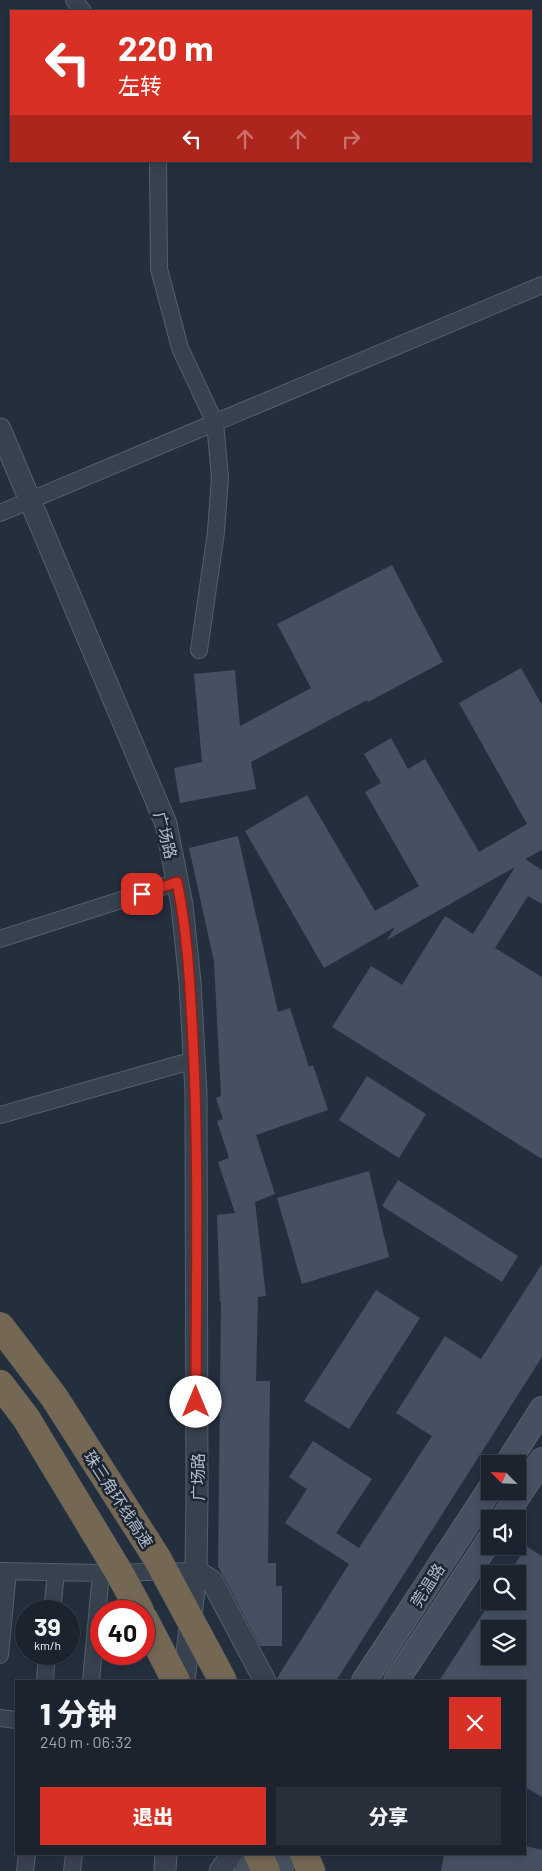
<!DOCTYPE html>
<html lang="zh">
<meta charset="utf-8">
<style>
body{margin:0;font-family:Barlow,"Noto Sans SC",sans-serif;background:#282f3a;color:#f1f3f6;height:100vh;display:flex;flex-direction:column;font-size:19px;white-space:nowrap}
*{box-sizing:border-box;margin:0}
p{font-size:16px;color:#a0a4aa}
.icon{flex:none;width:28px;height:28px;fill:none;stroke:currentColor;stroke-width:2;stroke-linecap:round;stroke-linejoin:round}
.map{position:relative;flex:1;overflow:hidden}
.side{position:absolute;left:15px;top:1680px;width:511px;height:175px;display:flex;flex-direction:column;background:#1b232e;border-radius:0px;box-shadow:0 2px 8px #0003,0 0 0 1px #39404a}
.side>*{flex:none}
.banner{position:absolute;left:10px;top:10px;width:522px;height:152px;border-radius:0px;box-shadow:0 2px 8px #0003,0 0 0 1px #39404a;background:#d93025;color:#fff;overflow:hidden}
.needle{width:32px;rotate:294deg}
.fabs{position:absolute;left:481px;top:1455px;display:grid;gap:10px}
.fabs a{display:grid;place-items:center;width:45px;height:45px;border-radius:0px;background:#1b232e;box-shadow:0 2px 8px #0003,0 0 0 1px #39404a;font-size:25px}
.speed{position:absolute;left:15px;top:1600px;display:flex;gap:10px;font-size:25px;font-weight:700;text-align:center}
.speed>*{display:grid;place-content:center;width:65px;height:65px;border-radius:50%;background:#1b232e;box-shadow:0 2px 8px #0003,0 0 0 1px #39404a;line-height:1}
.speed small{font-size:12px;font-weight:400}
.speed .limit{border:8px solid #d22;background:#fff;color:#111}
.pin{position:absolute;display:grid;place-items:center;width:42px;height:42px;color:#fff;margin:-21px;border-radius:10px;box-shadow:0 2px 8px #0006}
.me{position:absolute;width:55px;margin:-28px;rotate:0deg;stroke-linejoin:round;filter:drop-shadow(0 0 4px #0008)}
.turn{display:flex;align-items:center;gap:18px;height:105px;padding:0 25px;font-size:22px}
.turn .icon{width:65px;height:65px;stroke-width:2.5}
.turn b{display:block;font-size:35px;line-height:42px}
.lanes{display:flex;align-items:center;height:48px;padding:0 25px;background:#0003;justify-content:center;gap:25px;direction:ltr}
.lanes .off{opacity:.35}
.round{display:grid;place-items:center;flex:none;width:52px;height:52px;border-radius:0px;background:#282f3a}
.head{display:flex;align-items:center;justify-content:space-between;height:85px;padding:0 25px}
h1{font-size:30px;font-weight:800;line-height:38px}
.primary-button{display:flex;gap:10px;margin-top:auto;padding:10px 25px}
.primary-button a{flex:1;height:58px;border-radius:0px;background:#d93025;color:#fff;font-size:20px;font-weight:800;line-height:58px;text-align:center}
.primary-button a+a{background:#282f3a;color:#f1f3f6}
.map>svg:first-child{display:block}
.building{fill:#455162;fill-rule:evenodd}
.lines{fill:none;stroke-linecap:round;stroke-linejoin:round}
.minor-casing{stroke:#565f6c;stroke-width:18}
.tertiary-casing{stroke:#565f6c;stroke-width:23}
.secondary-casing{stroke:#565f6c;stroke-width:26}
.motorway-casing{stroke:#434c59;stroke-width:29}
.minor{stroke:#38414e;stroke-width:16}
.tertiary{stroke:#38414e;stroke-width:21}
.secondary{stroke:#465061;stroke-width:24}
.motorway{stroke:#746855;stroke-width:28}
.motorway-bridge-casing{stroke:#434c59;stroke-width:29;stroke-linecap:butt}
.motorway-bridge{stroke:#746855;stroke-width:28}
.route-casing{stroke:#8d1f18;stroke-width:12}
.route{stroke:#d93025;stroke-width:9}
.labels{text-anchor:middle;dominant-baseline:central;stroke-width:5;stroke-linejoin:round;paint-order:stroke}
.street-label{font-size:16px;fill:#b4bcc9;stroke:#1d2633}
</style>
<div class="map">
<svg width="542" height="1871" viewBox="0 0 542 1871">
<rect width="100%" height="100%" fill="#242f3e"/>
<path class="building" d="M392,565L443,662L368,702L367,700L251,762L256,789L180,803L174,768L202,762L194,674L235,670L240,726L311,688L277,624Z
M521,668L542,705V850L525,859L542,870V904L528,896L495,948L542,977V1159L332,1027L371,966L402,985L445,916L473,934L515,867L387,940L395,927L324,968L245,831L307,795L375,911L419,886L365,792L381,783L364,754L391,738L408,769L425,759L479,852L527,824L459,703Z
M238,836L278,1012L290,1008L309,1067L313,1065L328,1110L256,1135L275,1194L255,1202L266,1296L258,1297L256,1381H270L268,1563H276V1586H282V1646H260L218,1566L221,1302H220L217,1215L235,1213L218,1162L229,1158L217,1121L223,1119L216,1098L221,1096L214,962L189,848Z
M367,1076L426,1114L399,1158L339,1120Z
M369,1171L389,1257L302,1284L277,1198Z
M398,1180L518,1256L502,1282L382,1206Z
M542,1264V1357L441,1516L336,1681H277V1678L349,1564L285,1523L307,1489L289,1477L313,1441L372,1479L336,1533L359,1548L432,1436L396,1413L445,1336L481,1359Z
M376,1290L420,1318L349,1429L304,1401Z
M526,1546L542,1556V1797L525,1787V1681H439L491,1601H518V1574H509ZM490,1629H518V1656H490Z
M525,1846L542,1850V1871H441L444,1854H525Z"/>
<g class="lines">
<g class="minor-casing">
<path id="minor" d="M74,0L83,11
M158,161L159,269L180,348L215,423L220,477L216,532L199,650
M0,513L542,285
M0,939L177,882
M0,1115L194,1060
M0,1571L101,1573L196,1571
M52,1611L56,1573
M0,1655L8,1571
M45,1681L47,1654
M91,1681L101,1573
M0,1718L16,1720
M25,1871L27,1854
M72,1871L74,1854"/>
</g>
<g class="tertiary-casing">
<path id="tertiary" d="M0,429L166,824L182,905L190,982L196,1093L197,1498L196,1571L184,1681
M196,1571L212,1581L265,1681
M165,1871L166,1854
M220,1871L232,1854"/>
</g>
<g class="secondary-casing">
<path id="secondary" d="M507,1464L542,1409
M503,1519L542,1460
M364,1681L490,1489
M396,1681L490,1539
M247,1871L257,1854
M278,1871L288,1854"/>
</g>
<g class="motorway-casing">
<path id="motorway" d="M144,1619L176,1681
M258,1854L266,1871
M304,1854L311,1871"/>
</g>
<use href="#minor" class="minor"/>
<use href="#tertiary" class="tertiary"/>
<use href="#secondary" class="secondary"/>
<use href="#motorway" class="motorway"/>
<g class="motorway-bridge-casing">
<path id="motorway-bridge" d="M0,1326L54,1397L157,1558L223,1681
M0,1384L26,1418L120,1574L140,1611"/>
</g>
<use href="#motorway-bridge" class="motorway-bridge"/>
</g>
<g class="lines">
<g class="route-casing">
<path id="route" d="M142,894L177,882C188,934 190,988 193,1041C199,1161 196,1282 196,1402"/>
</g>
<use href="#route" class="route"/>
</g>
<g class="labels">
<g class="street-label">
<text transform="translate(166 835) rotate(75)">广场路</text>
<text transform="translate(197 1477) rotate(-90)">广场路</text>
<text transform="translate(119 1499) rotate(57)">珠三角环线高速</text>
<text transform="translate(427 1585) rotate(-57)">莞温路</text>
</g>
</g>
</svg>
<div class="fabs">
<a><svg class="needle" viewBox="-14 -14 28 28"><path d="M0-13l5 13h-10z" fill="#e53935"/><path d="M0 13l5-13h-10z" fill="#a0a4aa"/></svg></a>
<a><svg class="icon" aria-label="sound" viewBox="0 0 24 24"><path d="M4 9h4l5-4v14l-5-4H4zM17 9q2 3 0 6"/></svg></a>
<a><svg class="icon" aria-label="search" viewBox="0 0 24 24"><circle cx="10" cy="10" r="6"/><path d="M15 15l6 6"/></svg></a>
<a><svg class="icon" aria-label="layers" viewBox="0 0 24 24"><path d="M12 4l9 5-9 5-9-5zM3 14l9 5 9-5"/></svg></a>
</div>
<div class="speed"><div>39<small>km/h</small></div><div class="limit">40</div></div>
<div class="pin" style="left:142px;top:894px;background:#d93025"><svg class="icon" aria-label="arrive" viewBox="0 0 24 24"><path d="M6 21V4h12l-3 4 3 4H6"/></svg></div>
<svg class="me" style="left:196px;top:1402px" viewBox="-20 -20 40 40"><circle r="19" fill="#fff"/><path d="M0-13L10 11 0 6-10 11z" fill="#d93025"/></svg>
<div class="banner">
<div class="turn"><svg class="icon" aria-label="left" viewBox="0 0 24 24"><path d="M17 20v-9H6M10 6l-5 5 5 5"/></svg><div><b>220 m</b>左转</div></div>
<div class="lanes"><svg class="icon" aria-label="left" viewBox="0 0 24 24"><path d="M17 20v-9H6M10 6l-5 5 5 5"/></svg><svg class="icon off" aria-label="ahead" viewBox="0 0 24 24"><path d="M12 20V5M6 11l6-6 6 6"/></svg><svg class="icon off" aria-label="ahead" viewBox="0 0 24 24"><path d="M12 20V5M6 11l6-6 6 6"/></svg><svg class="icon off" aria-label="right" viewBox="0 0 24 24"><path d="M7 20v-9h11M14 6l5 5-5 5"/></svg></div>
</div>
<section class="side">
<div class="head"><div><h1>1 分钟</h1><p>240 m · 06:32</p></div><a class="round" style="background:#d93025;color:#fff"><svg class="icon" aria-label="close" viewBox="0 0 24 24"><path d="M6 6l12 12M18 6L6 18"/></svg></a></div>
<div class="primary-button"><a>退出</a><a>分享</a></div>
</section>
</div>
